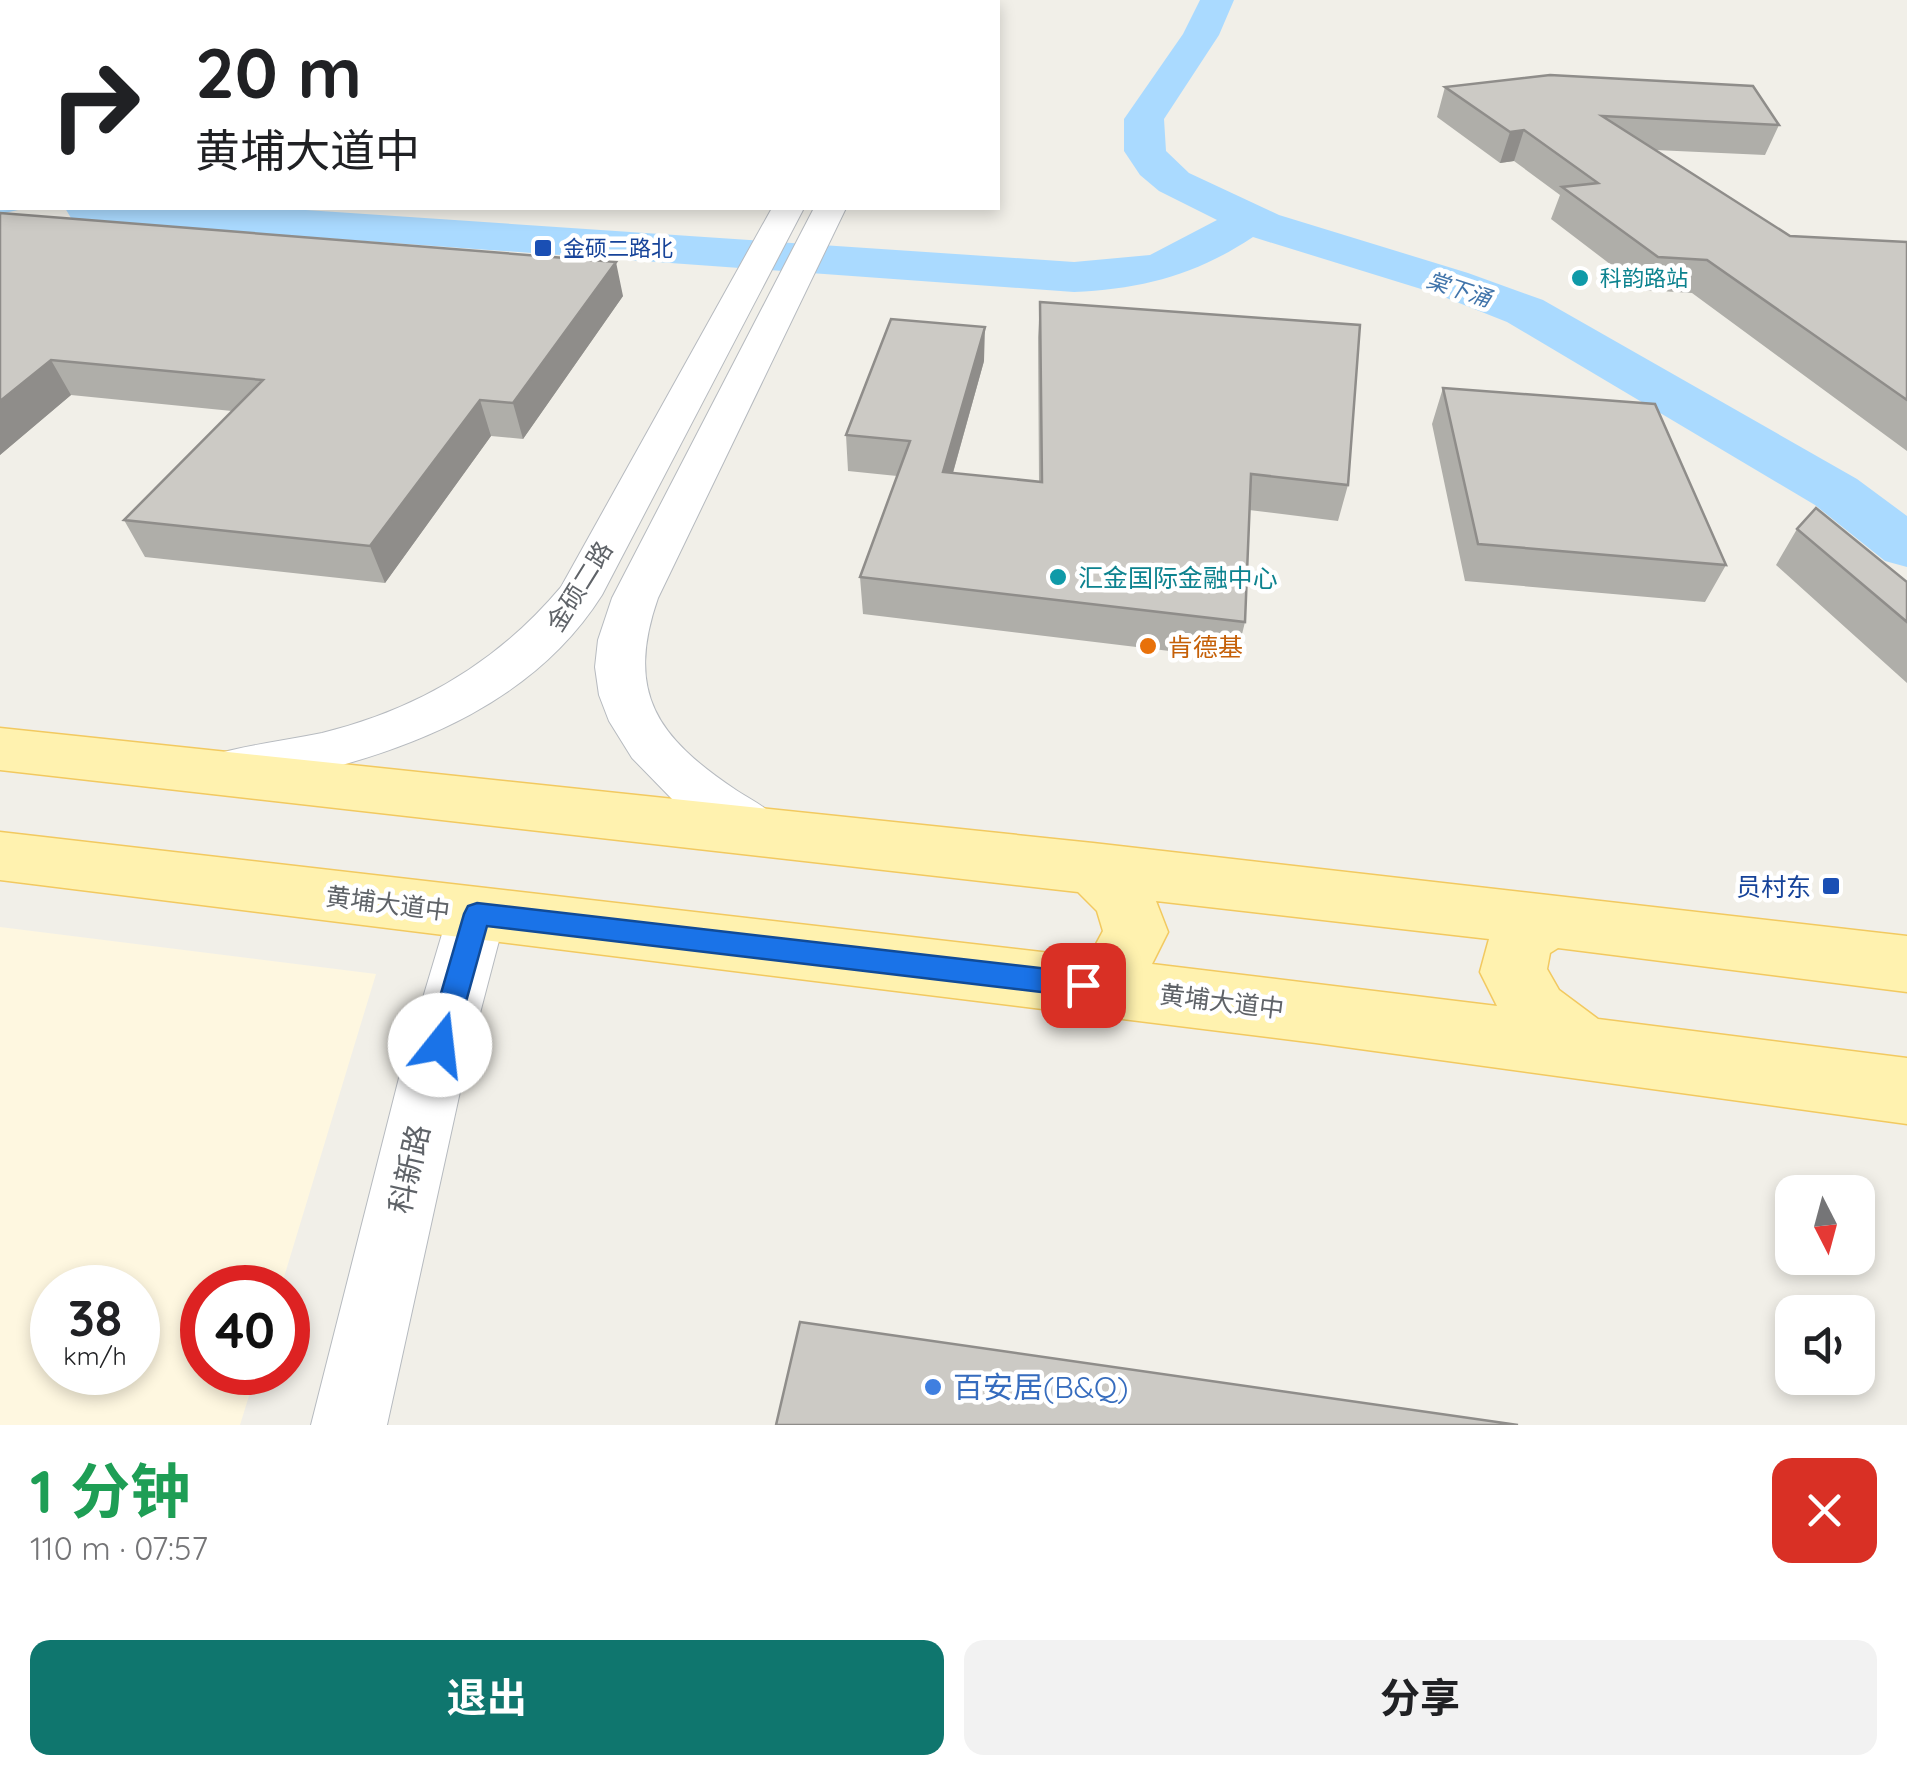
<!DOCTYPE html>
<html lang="zh">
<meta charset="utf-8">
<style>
body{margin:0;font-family:Quicksand,"Noto Sans SC",sans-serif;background:#f2f2f2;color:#202124;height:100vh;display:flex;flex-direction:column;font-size:38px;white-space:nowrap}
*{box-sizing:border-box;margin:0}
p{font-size:32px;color:#757577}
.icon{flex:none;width:55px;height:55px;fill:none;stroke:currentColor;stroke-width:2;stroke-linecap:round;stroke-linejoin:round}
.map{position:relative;height:1425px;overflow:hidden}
.panel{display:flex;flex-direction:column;background:#fff;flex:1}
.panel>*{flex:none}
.guide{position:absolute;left:0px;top:0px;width:1000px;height:210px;box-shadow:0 5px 15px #0003;background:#fff;color:#202124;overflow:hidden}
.needle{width:65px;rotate:174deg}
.tools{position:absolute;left:1775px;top:1175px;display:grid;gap:20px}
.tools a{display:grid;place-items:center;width:100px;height:100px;border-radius:20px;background:#fff;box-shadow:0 5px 15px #0003;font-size:50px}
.speed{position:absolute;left:30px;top:1265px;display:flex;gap:20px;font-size:50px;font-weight:700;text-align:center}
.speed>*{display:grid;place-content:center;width:130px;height:130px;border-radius:50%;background:#fff;box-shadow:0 5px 15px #0003;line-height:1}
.speed small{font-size:25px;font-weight:400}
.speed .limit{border:15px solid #d22;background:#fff;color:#111}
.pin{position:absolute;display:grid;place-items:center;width:85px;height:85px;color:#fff;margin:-42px;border-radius:20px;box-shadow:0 5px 15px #0006}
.me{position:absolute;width:110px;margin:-55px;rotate:16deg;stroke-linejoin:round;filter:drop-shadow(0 0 8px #0008)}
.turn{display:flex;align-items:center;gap:35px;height:210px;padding:0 30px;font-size:45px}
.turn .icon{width:130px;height:130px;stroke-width:2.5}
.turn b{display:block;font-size:70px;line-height:85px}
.round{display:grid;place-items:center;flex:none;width:105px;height:105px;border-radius:20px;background:#f2f2f2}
.headline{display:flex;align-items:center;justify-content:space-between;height:170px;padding:0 30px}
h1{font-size:60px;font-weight:700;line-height:75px;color:#1e9e55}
.button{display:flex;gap:20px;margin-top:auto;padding:20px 30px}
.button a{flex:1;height:115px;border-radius:20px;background:#0f766e;color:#fff;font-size:40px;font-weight:700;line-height:115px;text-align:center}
.button a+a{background:#f2f2f2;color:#202124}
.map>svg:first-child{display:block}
.commercial{fill:#fef7e0;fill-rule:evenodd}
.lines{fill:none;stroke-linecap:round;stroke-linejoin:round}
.river{fill:#aadaff;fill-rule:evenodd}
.street-casing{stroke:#b5b8bc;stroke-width:3}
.secondary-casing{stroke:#b6babf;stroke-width:2}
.primary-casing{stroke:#f2c960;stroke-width:3}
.street{fill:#fff;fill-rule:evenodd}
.secondary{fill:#fff;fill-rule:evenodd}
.primary{fill:#fff2af;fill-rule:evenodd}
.wall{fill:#afaea9}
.shaded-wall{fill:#8f8d8a}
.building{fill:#cccac5;stroke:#8f8d8a;stroke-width:2.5}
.route{fill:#1a73e8;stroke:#114b97;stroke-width:2.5}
.transit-dot{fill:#1a4fb4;stroke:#fff;stroke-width:4}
.culture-dot{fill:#0f9aa8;stroke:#fff;stroke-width:4}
.food-dot{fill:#e8710a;stroke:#fff;stroke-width:4}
.shop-dot{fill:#3f7fe0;stroke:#fff;stroke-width:4}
.labels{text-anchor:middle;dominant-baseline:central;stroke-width:9;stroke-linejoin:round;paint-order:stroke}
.far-transit-label{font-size:22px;fill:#164399;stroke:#fff;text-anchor:start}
.far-culture-label{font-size:22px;fill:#0d838f;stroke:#fff;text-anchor:start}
.far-water-label{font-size:22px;font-style:italic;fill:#4174aa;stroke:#fff}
.culture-label{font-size:25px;fill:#0d838f;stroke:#fff;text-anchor:start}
.street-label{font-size:25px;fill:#5f6368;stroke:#fff}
.food-label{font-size:25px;fill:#c56008;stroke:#fff;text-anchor:start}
.transit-label{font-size:25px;fill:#164399;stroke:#fff;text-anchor:end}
.near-street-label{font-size:30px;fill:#5f6368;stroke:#fff}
.near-shop-label{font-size:30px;fill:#366cbe;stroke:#fff;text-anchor:start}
</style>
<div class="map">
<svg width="1907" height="1425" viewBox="0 0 1907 1425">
<rect width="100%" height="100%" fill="#f1efe8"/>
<path class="commercial" d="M0,927L376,974L281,1287L202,1288V1372L256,1373L240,1425H0ZM52,1288H138V1372H52Z"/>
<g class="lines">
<path class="river" d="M1200,0H1234L1219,35L1164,119L1166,151L1189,173L1279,215L1468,273L1543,300L1857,479L1907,516V567L1885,561L1815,505L1507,322L1434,293L1253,237C1196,275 1142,289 1074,292L87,221L71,218L65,208H276L1074,262L1150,255L1217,220L1159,191L1140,175L1124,151V119L1183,34Z
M0,188L2,208H20L18,210L0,214Z"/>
<g class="street-casing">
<path id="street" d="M596,0H657L658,2H598Z"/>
</g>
<g class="secondary-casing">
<path id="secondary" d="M957,0H981V2H958Z
M0,81H2V97H0Z
M2,141V160L0,161V142Z
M772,208H804L602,595C535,701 416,749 299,776C269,783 238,793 209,784L201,770L209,756C245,745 284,741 322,733C417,710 498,662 561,587Z
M814,208H846L658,598C625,693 657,737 736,790C756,803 777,812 788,833L780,848L761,854L742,848L672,799L632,758L609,721L599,695L595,667L598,640L612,598Z
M477,890L497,897L506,914L463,1078L387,1425H311L399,1078L448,914L457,897Z"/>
</g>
<g class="primary-casing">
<path id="primary" d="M0,728L1093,843L1907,936V992L1558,948L1550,953L1547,969L1559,990L1598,1019L1907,1058V1124L1316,1043L0,880V832L1076,956L1096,944L1103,931L1097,911L1078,892L0,770ZM1156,901L1489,939L1480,972L1497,1006L1152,964L1168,932Z"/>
</g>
<use href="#street" class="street"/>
<use href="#secondary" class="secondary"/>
<use href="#primary" class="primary"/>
</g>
<path class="wall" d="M0,0L2,2V62L0,61Z
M1445,87L1779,125L1765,155L1655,150L1790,236L1907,242V451L1692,293L1644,290L1551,219L1560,195L1514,161L1500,163L1437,117Z
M0,213L623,296L523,439L491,436L385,583L145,557L124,520L232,411L71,395L0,455Z
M1040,302L1348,485L1338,521L1249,510L1245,622L1236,659L863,614L860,577L897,476L848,471L846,435L984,361L953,473L1039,482L1038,337Z
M1443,388L1726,565L1705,602L1465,581L1432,424Z
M1797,529L1907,582V683L1776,565Z"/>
<path class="shaded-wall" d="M135,0H195L190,2H130Z
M498,0H532V2H498Z
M1524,130L1514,161L1500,163L1510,132Z
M616,262L623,296L523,439L513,403Z
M985,327L984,361L943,508V472Z
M51,360L71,395L0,455V401Z
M480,400L491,436L385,583L370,546Z"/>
<path class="building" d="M0,0H135L130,2H2V34H0Z
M251,0H517L514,2H246Z
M667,0L702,2H665Z
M1550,75L1753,86L1779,125L1602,116L1790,236L1907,242V400L1707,260L1658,257L1562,187L1598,183L1524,130L1510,132L1445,87Z
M0,213L616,262L513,403L480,400L370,546L124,520L263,380L51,360L0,401Z
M1040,302L1360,325L1348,485L1251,474L1245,622L860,577L910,441L846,435L891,319L985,327L943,472L1042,482Z
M1443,388L1655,404L1726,565L1478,544Z
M1816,508L1907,582V622L1797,529Z
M800,1322L1518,1425H776Z"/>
<path class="route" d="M477,903L1083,973L1092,977L1096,985L1092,993L1083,997L487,926L454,1045L450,1054L440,1058L430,1054L426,1045L464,914L468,906Z"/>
<g class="transit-dot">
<rect x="533" y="238" width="20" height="20" rx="5"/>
<rect x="1821" y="876" width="20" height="20" rx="5"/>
</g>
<g class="culture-dot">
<circle cx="1580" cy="278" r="10"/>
<circle cx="1058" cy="577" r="10"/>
</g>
<circle class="food-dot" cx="1148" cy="646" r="10"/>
<circle class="shop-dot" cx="933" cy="1387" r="10"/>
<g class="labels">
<g class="far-transit-label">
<text x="563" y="248">金硕二路北</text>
</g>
<g class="far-culture-label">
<text x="1600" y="278">科韵路站</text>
</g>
<g class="far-water-label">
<text transform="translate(1459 289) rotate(18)">棠下涌</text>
</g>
<g class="culture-label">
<text x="1078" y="577">汇金国际金融中心</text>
</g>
<g class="street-label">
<text transform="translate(579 586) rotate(-58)">金硕二路</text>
<text transform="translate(388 903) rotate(7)">黄埔大道中</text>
<text transform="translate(1222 1001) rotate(7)">黄埔大道中</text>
</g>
<g class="food-label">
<text x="1168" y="646">肯德基</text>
</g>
<g class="transit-label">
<text x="1811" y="886">员村东</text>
</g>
<g class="near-street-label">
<text transform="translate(409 1169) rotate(-77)">科新路</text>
</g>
<g class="near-shop-label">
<text x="953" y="1387">百安居(B&amp;Q)</text>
</g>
</g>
</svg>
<div class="tools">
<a><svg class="needle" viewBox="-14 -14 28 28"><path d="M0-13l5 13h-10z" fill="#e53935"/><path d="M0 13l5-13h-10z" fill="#757577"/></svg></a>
<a><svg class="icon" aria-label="sound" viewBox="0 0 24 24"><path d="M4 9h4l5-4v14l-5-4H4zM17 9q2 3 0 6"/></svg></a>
</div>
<div class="speed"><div>38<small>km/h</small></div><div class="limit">40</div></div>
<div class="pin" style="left:1083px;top:985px;background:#d93025"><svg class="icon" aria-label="arrive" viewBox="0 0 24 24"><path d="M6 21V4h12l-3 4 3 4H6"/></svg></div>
<svg class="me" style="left:440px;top:1045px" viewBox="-20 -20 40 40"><circle r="19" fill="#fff"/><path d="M0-13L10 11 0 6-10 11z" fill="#1a73e8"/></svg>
<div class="guide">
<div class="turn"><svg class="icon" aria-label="right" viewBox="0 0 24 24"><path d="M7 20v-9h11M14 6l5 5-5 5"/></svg><div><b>20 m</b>黄埔大道中</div></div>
</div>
</div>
<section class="panel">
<div class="headline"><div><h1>1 分钟</h1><p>110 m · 07:57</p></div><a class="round" style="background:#d93025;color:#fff"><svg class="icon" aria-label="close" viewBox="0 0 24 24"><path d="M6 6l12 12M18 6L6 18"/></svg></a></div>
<div class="button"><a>退出</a><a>分享</a></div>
</section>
